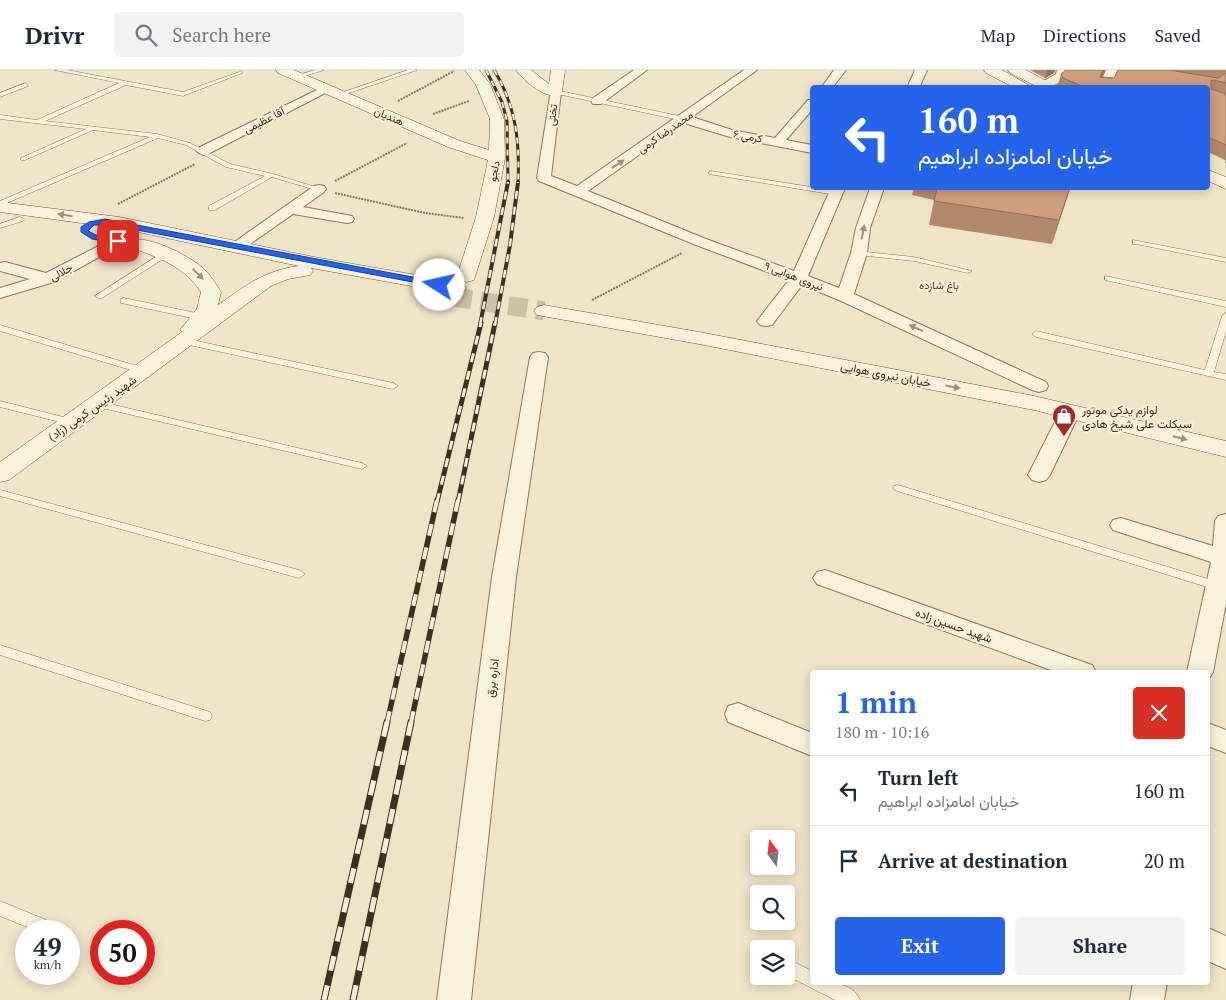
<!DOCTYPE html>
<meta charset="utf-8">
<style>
body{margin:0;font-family:"PT Serif",Vazirmatn,serif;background:#f2f2f3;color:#1f2937;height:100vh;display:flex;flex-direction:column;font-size:19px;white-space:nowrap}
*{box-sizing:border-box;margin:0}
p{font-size:16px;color:#747a83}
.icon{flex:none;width:28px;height:28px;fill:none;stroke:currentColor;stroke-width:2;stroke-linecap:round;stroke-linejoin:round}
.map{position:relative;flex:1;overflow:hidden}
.details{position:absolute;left:810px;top:600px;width:400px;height:315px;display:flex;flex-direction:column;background:#fff;border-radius:5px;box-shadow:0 2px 12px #0003}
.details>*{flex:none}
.top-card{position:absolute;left:810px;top:15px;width:400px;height:105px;border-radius:5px;box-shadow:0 2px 12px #0003;background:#2563eb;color:#fff;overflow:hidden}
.needle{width:32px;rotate:345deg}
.controls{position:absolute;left:750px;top:760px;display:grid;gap:10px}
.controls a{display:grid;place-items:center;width:45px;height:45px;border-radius:5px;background:#fff;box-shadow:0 2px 12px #0003;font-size:25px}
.speed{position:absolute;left:15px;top:850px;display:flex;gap:10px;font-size:25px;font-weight:700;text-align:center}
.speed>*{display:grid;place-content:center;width:65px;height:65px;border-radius:50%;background:#fff;box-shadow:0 2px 12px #0003;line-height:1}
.speed small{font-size:12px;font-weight:400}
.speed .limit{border:8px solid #d22;background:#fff;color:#111}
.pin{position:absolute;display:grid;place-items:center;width:42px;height:42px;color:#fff;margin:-21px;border-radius:10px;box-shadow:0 2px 8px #0006}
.me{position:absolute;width:55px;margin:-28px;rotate:280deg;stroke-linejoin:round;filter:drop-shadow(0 0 4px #0008)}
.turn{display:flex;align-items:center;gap:18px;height:105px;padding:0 25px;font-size:22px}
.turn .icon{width:65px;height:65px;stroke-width:2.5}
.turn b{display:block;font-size:35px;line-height:42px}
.round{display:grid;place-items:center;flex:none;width:52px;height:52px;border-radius:5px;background:#f2f2f3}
.summary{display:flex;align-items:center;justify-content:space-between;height:85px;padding:0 25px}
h1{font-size:30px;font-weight:800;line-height:38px;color:#2563eb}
.button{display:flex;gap:10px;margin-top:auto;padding:10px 25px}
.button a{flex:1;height:58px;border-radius:5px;background:#2563eb;color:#fff;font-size:20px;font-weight:800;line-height:58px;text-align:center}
.button a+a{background:#f2f2f3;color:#1f2937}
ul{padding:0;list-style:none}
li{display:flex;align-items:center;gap:15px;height:70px;padding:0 25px;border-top:1px solid #e0e1e3}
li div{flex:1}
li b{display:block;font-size:19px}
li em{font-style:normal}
header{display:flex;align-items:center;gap:30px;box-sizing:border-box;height:70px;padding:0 25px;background:#fff;border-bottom:1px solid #e0e1e3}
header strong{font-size:24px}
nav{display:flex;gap:28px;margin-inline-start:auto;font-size:18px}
.search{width:350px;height:45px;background:#f2f2f3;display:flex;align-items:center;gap:12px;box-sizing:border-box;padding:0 18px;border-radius:5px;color:#747a83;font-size:19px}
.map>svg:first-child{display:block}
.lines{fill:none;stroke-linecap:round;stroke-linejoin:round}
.secondary-tunnel{stroke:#ccc0a6;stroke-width:19;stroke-dasharray:19 9;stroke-linecap:butt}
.lane-casing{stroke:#8d765c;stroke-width:1}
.street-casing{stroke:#8d765c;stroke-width:2}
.secondary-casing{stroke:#6f573f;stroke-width:1}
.path{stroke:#8d765c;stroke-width:2;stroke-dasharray:2 1;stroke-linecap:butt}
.lane{fill:#faf1dc;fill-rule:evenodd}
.street{fill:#faf1dc;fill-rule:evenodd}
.secondary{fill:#faf1dc;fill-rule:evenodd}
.rail-far4-casing{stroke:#3d2e20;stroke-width:3}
.rail-far3-casing{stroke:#3d2e20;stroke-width:4}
.rail-far2-casing{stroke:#3d2e20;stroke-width:5}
.rail-far1-casing{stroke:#3d2e20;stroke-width:5.5}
.rail-casing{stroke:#3d2e20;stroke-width:7}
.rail-far4{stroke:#f7eed8;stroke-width:2;stroke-dasharray:6;stroke-linecap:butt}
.rail-far3{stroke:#f7eed8;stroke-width:2.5;stroke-dasharray:8;stroke-linecap:butt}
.rail-far2{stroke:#f7eed8;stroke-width:3;stroke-dasharray:9;stroke-linecap:butt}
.rail-far1{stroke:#f7eed8;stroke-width:4;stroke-dasharray:12;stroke-linecap:butt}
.rail{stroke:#f7eed8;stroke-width:5;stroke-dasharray:15;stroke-linecap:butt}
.wall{fill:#b2896c}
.shaded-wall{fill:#916f58}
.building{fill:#cf9f7d;stroke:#916f58}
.oneway{fill:#9c907e}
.route{fill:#2563eb;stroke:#184099}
.labels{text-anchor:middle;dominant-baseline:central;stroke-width:4.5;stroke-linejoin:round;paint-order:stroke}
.far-street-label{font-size:11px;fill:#3d2e20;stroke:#f7eed8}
.far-neighbourhood-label{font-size:11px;fill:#6b2e1e;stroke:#f7eed8}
.street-label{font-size:12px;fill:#3d2e20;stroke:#f7eed8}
.poi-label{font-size:12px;fill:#3d2e20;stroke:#f7eed8;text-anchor:start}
</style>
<header>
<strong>Drivr</strong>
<div class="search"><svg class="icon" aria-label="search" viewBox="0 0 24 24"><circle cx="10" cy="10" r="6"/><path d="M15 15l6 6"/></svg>Search here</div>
<nav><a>Map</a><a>Directions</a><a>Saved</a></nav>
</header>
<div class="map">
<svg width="1226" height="930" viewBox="0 0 1226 930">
<rect width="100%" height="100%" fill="#f0e4c8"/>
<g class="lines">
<path class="secondary-tunnel" d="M453,227L544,241"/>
<g class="lane-casing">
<path id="lane" d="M55,0H67L183,22L242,1V3L183,26L126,15L45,51L157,64L190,73L230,94L273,104L322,119L319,121L272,107L215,140H209V136L265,106L226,97L186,75L158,68L0,136V131L150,67L93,60L25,90H21V88L86,59L0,49V45L37,50L119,13Z
M315,0H324L298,8L295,6Z
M408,0H417L340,26L335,25Z
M26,13L28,16L0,27V23Z
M555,20L684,47L687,49L684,51L553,23Z
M711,101L836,121L840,123L836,125L709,104V102Z
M20,147L24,149L23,151L0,158V154Z
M1133,170L1226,188V192L1136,174H1133Z
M856,181L914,187L972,201L968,203L914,191L859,185H856Z
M162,183L169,185L102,228H99L95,226Z
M1105,206L1226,231V237L1105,210Z
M124,228L201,244L205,247L201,250L121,233V229Z
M1226,243V261L1214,302L1226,304V310L1036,267L1032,264L1036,261L1205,300L1222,246Z
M0,255L147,299L149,301L144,304L141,303L0,261Z
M183,268L393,313L398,316L393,319L180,273V269Z
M0,331L75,350L77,352L72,355L0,337Z
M97,331L362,393L367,396L362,399L94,336L92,334Z
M898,415L1221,513L1223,516L1221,519L1217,520L894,420L893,418L894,416Z
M0,420L299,500L305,504L299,508L0,426Z
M0,575L210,642L212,646L210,650L205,651L0,585Z
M0,831L61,856L63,861H37L0,846Z
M786,888L812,901V912C829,912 853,912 860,930H835L786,905Z"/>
</g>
<g class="street-casing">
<path id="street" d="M634,0H647L601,34H593L591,31L593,28Z
M744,0H757L692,47L732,60L775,68L808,30H812V40L786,70L812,75V83L730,67L684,53L588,121L706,169L794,201L831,118H845L808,206L839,218L851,183L856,158L870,118H884L870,158L867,183L854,224L1046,312L1048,316L1046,320L1039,322L1032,320L839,230L802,215L772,255L766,256L760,255L757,251L789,210L696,175L539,111L537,108L551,20H559L561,22L551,106L577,116Z
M834,0H846L832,18H821Z
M915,0H927L919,18H907Z
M1057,0H1069C1063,18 1044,18 1028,18L1042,12L1056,4Z
M1106,0H1118C1116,8 1112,11 1110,18H1098Z
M325,16L329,17L331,19L329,21L208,84L203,85L196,81L198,78Z
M319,115L324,116L326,119L324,122L303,137L352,146L354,149L352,152L347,153L293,144L243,179H233L230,176L233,173L314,116Z
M118,166L123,168L126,171L123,174L54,212L0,228V218L30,209L0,201V193L5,192L46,203Z
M539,282L545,283L548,287L516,507L471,930H437L492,507L530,287L533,283Z
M1070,336L1077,338L1080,342L1050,405L1046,410L1039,412L1032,410L1028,405L1060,342L1063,338Z
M1226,444V533L1213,602L1208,610V602H1187L1211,492L1113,460L1110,455L1113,450L1121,448L1213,476L1215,451L1218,446Z
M825,500L1092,595L1096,602H1056L817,514L813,508L817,502Z
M738,633L812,663V686L728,652L725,644L728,636Z
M1208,653L1226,660V683L1208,676Z
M1208,858L1226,866V899L1208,891Z
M1133,912H1167L1164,930H1130Z"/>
</g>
<g class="secondary-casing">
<path id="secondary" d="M276,0H294L460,71L489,80L490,49L476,15L465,0H479L490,14L504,49L505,88L494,147L474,210L467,212L460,210L457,206L476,147L488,90L448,77L278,3Z
M516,0H531L549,14L551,0H565L562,22L560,25C545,29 525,12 516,0Z
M984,0H1002L1034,18H1015L986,3Z
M1008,0H1026L1059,18H1040L1010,3Z
M1208,100L1226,107V119L1208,111Z
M0,132L119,147L314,187L456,212L463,214L466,218L463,222L456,224L311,198L313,201L310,205L288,209L271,216L9,410L0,412V392L182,262L180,260L197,239L201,222C185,197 159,188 133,178L131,174L133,170C151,166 192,187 205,200C211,206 216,214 221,222L218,235C247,215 263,201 299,196L119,158L0,142Z
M544,235L699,262L1034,326L1226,371V387L1034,340L699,274L537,245L534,241L537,237Z"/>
</g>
<path class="path" d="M398,31L454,1
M433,44L469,31
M335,111L407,73
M335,123L425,143L464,148
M118,134L195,94
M592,230L682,183"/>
<use href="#lane" class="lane"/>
<use href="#street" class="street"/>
<use href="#secondary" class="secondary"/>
<g class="rail-far4-casing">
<path id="rail-far4" d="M486,0L502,32L507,51L508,113
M494,0C516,36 520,72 518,113"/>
</g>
<g class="rail-far3-casing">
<path id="rail-far3" d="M480,255L508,112
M495,255L510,175L518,112"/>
</g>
<g class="rail-far2-casing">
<path id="rail-far2" d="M437,432L481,253
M458,432L495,253"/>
</g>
<g class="rail-far1-casing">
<path id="rail-far1" d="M387,653L437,430
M411,653L458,430"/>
</g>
<g class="rail-casing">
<path id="rail" d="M324,930L387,652
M353,930L411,652"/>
</g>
<use href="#rail-far4" class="rail-far4"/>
<use href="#rail-far3" class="rail-far3"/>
<use href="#rail-far2" class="rail-far2"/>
<use href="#rail-far1" class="rail-far1"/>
<use href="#rail" class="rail"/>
</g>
<path class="wall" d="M1030,0H1055L1054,3L1045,8Z
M1066,0H1105L1102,7L1114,8L1118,0H1226V94L1225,93V90L1208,82V18H1059L1058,15L1061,4Z
M914,118H1070L1052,174L929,155L934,130L912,125Z"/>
<path class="shaded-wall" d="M1047,0H1055L1054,3L1045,8Z
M1103,0H1105L1096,18L1100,7Z
M1070,118L1052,174L1059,150Z"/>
<path class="building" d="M1066,0H1103L1100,7L1114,8L1118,0H1169L1218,8L1226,3V13L1213,10L1211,11V19L1226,24V75L1208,67V18H1087L1063,8L1061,4Z
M937,118H1070L1059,150L934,131Z"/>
<defs><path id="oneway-solid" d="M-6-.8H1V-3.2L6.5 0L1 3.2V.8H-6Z" transform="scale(1.25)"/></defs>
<g class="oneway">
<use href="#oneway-solid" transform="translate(618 94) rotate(-34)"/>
<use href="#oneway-solid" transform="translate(65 145) rotate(-171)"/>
<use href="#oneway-solid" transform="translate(863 162) rotate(-79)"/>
<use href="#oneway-solid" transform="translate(198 204) rotate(44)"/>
<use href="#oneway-solid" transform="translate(916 258) rotate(-155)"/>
<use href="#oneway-solid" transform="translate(953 317) rotate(11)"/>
<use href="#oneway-solid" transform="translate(1180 368) rotate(14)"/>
</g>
<path class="route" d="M105,149L439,212L443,215L439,217L105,154L94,155L88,161L96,165L121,170V173L92,169L81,162V157L89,152Z"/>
<defs>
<g id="shop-pin" transform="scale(1.25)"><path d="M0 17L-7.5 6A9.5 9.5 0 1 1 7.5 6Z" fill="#9e2a2b" stroke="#f7eed8"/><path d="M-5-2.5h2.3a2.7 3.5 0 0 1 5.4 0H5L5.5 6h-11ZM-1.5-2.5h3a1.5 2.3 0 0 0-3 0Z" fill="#fff"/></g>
</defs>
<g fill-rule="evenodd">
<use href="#shop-pin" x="1064" y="346"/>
</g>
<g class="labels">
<g class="far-street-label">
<text transform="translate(552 45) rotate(-83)">تختی</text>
<text transform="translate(389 46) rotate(23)">هندیان</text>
<text transform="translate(264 50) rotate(-27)">آقا عظیمی</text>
<text transform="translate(665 62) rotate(-35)">محمدرضا کرمی</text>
<text transform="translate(748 66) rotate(11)">کرمی ۶</text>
<text transform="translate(494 101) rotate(-79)">دلجو</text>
<text transform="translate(61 202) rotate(-28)">جلالی</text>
<text transform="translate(794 206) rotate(21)">نیروی هوایی ۹</text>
</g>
<g class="far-neighbourhood-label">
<text x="939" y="215">باغ شازده</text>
</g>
<g class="street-label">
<text transform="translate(886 304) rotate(11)">خیابان نیروی هوایی</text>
<text transform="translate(92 338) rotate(-35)">شهید رئیس کرمی (زاد)</text>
<text transform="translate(954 555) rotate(20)">شهید حسین زاده</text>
<text transform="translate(492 608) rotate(-83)">اداره برق</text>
</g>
<g class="poi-label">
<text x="1082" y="339">لوازم یدکی موتور<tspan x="1082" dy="14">سیکلت علی شیخ هادی</tspan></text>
</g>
</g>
</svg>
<div class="controls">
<a><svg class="needle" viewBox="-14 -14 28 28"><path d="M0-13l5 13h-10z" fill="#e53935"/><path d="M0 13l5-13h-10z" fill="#747a83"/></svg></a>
<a><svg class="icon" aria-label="search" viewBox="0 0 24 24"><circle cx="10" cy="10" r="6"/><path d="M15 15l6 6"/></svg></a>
<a><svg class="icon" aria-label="layers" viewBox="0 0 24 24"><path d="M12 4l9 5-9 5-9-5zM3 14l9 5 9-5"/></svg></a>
</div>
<div class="speed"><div>49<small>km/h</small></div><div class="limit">50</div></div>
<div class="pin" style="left:118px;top:171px;background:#d93025"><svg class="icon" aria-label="arrive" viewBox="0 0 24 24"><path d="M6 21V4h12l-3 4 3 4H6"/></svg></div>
<svg class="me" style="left:439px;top:215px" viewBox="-20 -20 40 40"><circle r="19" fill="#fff"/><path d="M0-13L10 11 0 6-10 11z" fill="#2563eb"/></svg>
<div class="top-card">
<div class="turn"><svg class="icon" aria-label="left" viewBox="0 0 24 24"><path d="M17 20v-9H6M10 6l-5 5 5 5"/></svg><div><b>160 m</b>خیابان امامزاده ابراهیم</div></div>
</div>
<section class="details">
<div class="summary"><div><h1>1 min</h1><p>180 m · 10:16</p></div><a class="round" style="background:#d93025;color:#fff"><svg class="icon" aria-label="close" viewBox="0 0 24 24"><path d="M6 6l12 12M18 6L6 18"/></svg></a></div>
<ul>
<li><svg class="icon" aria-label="left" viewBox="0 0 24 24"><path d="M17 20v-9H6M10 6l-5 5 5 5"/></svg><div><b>Turn left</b><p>خیابان امامزاده ابراهیم</p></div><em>160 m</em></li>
<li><svg class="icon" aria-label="arrive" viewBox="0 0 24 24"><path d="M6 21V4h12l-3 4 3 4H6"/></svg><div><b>Arrive at destination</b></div><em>20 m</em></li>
</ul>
<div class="button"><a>Exit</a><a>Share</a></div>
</section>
</div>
